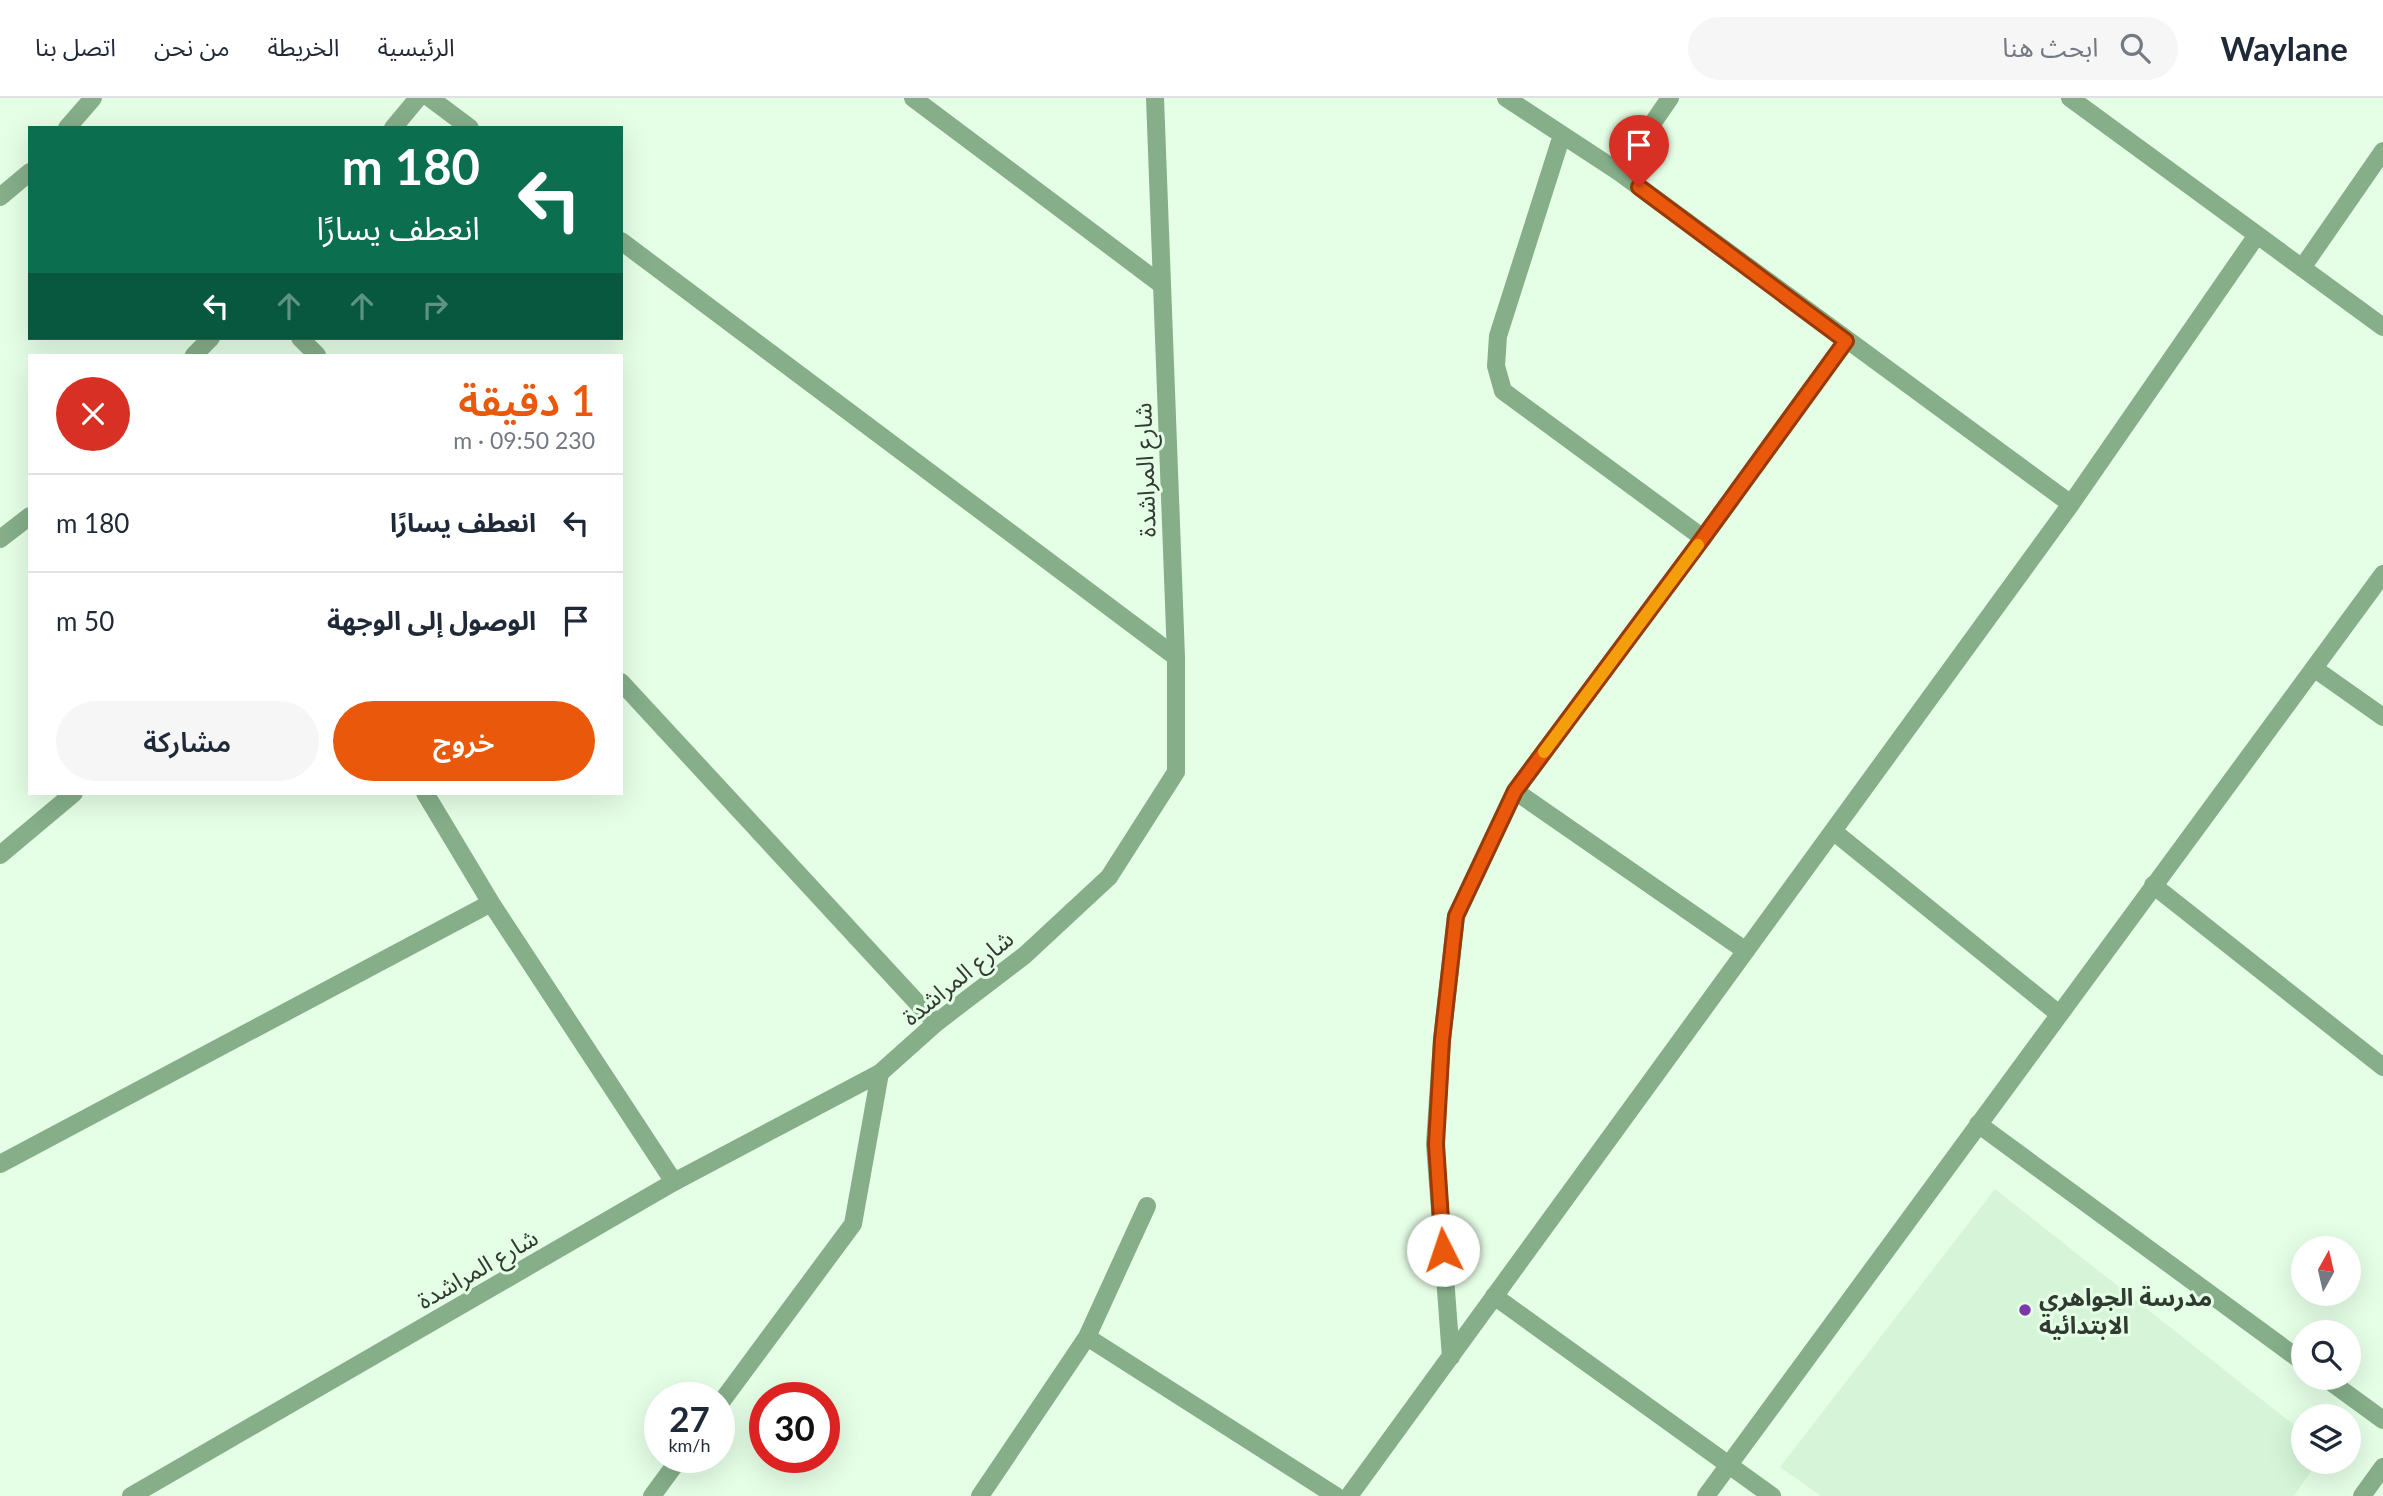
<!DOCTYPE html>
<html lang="ar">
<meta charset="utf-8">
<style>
body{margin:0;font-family:Lato,"Noto Sans Arabic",sans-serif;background:#f6f6f7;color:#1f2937;direction:rtl;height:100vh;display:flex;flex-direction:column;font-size:26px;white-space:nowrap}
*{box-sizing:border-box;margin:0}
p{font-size:23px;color:#747a83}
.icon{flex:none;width:38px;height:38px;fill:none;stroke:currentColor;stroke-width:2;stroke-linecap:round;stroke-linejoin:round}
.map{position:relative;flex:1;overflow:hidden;direction:ltr}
.drawer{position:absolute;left:28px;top:256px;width:595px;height:441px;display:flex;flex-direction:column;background:#fff;border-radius:0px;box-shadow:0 7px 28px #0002;direction:rtl}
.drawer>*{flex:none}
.hud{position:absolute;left:28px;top:28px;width:595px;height:214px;border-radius:0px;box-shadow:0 7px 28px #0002;direction:rtl;background:#0b6e4f;color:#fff;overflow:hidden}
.needle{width:46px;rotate:8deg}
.tools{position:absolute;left:2291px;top:1138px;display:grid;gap:14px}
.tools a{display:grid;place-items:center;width:70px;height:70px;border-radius:50%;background:#fff;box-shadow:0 7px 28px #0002;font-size:35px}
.speed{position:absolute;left:644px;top:1284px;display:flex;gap:14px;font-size:35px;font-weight:700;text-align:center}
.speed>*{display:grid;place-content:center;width:91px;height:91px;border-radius:50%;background:#fff;box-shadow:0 7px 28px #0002;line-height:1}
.speed small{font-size:18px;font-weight:400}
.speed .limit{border:10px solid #d22;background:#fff;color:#111}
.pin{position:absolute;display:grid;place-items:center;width:60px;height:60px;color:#fff;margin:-72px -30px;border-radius:50% 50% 50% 0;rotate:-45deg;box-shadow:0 0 7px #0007}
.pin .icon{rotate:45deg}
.me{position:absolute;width:77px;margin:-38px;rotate:356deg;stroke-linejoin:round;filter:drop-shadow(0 0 5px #0008)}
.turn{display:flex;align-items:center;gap:24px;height:147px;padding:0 28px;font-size:32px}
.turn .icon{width:91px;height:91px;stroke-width:2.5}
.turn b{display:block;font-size:49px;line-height:60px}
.lanes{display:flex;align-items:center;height:66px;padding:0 28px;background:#0003;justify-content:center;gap:35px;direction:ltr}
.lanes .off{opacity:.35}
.round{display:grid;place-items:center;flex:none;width:74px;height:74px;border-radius:37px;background:#f6f6f7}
.headline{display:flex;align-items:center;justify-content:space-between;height:119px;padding:0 28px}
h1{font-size:42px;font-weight:600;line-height:52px;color:#ea580c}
.button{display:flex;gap:14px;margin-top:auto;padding:14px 28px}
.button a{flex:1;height:80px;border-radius:42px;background:#ea580c;color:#fff;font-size:28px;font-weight:600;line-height:80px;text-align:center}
.button a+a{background:#f6f6f7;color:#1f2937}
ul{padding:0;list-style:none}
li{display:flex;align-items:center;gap:21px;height:98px;padding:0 28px;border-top:2px solid #e0e1e3}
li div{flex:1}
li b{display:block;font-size:26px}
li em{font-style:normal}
header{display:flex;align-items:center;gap:42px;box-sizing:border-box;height:98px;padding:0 35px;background:#fff;border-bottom:2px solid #e0e1e3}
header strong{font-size:33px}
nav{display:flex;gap:38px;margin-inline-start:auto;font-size:24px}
.search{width:490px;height:63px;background:#f6f6f7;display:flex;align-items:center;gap:18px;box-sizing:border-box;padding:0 24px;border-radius:38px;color:#747a83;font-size:26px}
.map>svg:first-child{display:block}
.built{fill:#d6f5d8}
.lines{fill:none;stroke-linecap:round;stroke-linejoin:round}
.minor{stroke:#85ae89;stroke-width:18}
.tertiary{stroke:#85ae89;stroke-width:18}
.route-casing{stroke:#983908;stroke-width:18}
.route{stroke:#ea580c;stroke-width:12}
.slow{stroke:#f59e0b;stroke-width:12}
.poi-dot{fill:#7d37aa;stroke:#e5fee6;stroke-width:2.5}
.labels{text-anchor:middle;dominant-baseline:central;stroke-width:6;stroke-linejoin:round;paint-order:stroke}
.street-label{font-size:24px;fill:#303a31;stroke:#e5fee6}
.poi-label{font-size:24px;font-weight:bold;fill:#303a31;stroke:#e5fee6;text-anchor:start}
</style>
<header>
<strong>Waylane</strong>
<div class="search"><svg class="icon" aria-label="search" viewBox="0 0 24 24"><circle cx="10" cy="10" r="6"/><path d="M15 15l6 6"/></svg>ابحث هنا</div>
<nav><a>الرئيسية</a><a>الخريطة</a><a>من نحن</a><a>اتصل بنا</a></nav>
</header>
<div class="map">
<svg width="2383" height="1398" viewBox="0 0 2383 1398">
<rect width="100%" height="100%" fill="#e5fee6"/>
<path class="built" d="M1995,1091L2303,1334V1363H2318L2294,1398H1821L1780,1369Z"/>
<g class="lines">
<path class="minor" d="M430,0L470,30
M913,0L1162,187
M1506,0L1619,74
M1670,0L1619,74L2071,406
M2070,0L2383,229
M67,30L93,0
M393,30L418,0
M1562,37L1498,238L1496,268L1503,293L1703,440
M0,99L30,74
M621,143L1176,559
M2302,170L2383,53
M300,240L317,257
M194,257L211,240
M0,441L30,418
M2315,571L2383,619
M621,584L936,925
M1515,693L1746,853
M425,695L491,805L674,1084
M1833,733L2059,916
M0,757L74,695
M2153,787L2383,969
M1978,1026L2303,1264
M0,1066L491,805
M1494,1198L1772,1398
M1087,1239L1336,1398
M1451,1259L1435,1046L1442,942L1456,818L1515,693L1703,440L1846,243
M2324,1279L2383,1322
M719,1307L853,1126L880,975
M652,1398L680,1360
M980,1398L1087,1239L1147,1108
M1349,1398L2071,406L2257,137
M1706,1398L2383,476
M2362,1398L2383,1369"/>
<path class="tertiary" d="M131,1398L674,1084L880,975L936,925L1025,857L1109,779L1176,674V559L1155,0"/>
</g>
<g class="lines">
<g class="route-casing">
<path id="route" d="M1443,1152L1436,1046L1442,942L1456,818L1515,693L1703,440L1846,243L1639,89"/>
</g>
<use href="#route" class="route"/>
<path class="slow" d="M1544,654L1698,447"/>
</g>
<circle class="poi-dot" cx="2025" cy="1212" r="7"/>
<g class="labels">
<g class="street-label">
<text transform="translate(1144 372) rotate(-92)">شارع المراشدة</text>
<text transform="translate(957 879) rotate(-39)">شارع المراشدة</text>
<text transform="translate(477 1170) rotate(-30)">شارع المراشدة</text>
</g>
<g class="poi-label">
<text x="2039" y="1198">مدرسة الجواهري<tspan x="2039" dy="28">الابتدائية</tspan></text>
</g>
</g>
</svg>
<div class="tools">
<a><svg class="needle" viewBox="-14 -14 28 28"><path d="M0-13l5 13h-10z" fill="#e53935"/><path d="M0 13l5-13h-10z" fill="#747a83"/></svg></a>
<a><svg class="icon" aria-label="search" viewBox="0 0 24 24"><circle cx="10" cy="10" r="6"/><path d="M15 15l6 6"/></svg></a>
<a><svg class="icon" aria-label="layers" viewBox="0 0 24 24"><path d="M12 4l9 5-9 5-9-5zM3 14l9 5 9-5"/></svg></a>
</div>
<div class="speed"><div>27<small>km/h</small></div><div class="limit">30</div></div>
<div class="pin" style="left:1639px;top:89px;background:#d93025"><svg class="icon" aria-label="arrive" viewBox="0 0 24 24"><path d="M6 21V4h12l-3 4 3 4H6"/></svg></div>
<svg class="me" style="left:1443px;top:1152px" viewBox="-20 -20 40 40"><circle r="19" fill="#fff"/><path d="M0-13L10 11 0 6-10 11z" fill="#ea580c"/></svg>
<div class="hud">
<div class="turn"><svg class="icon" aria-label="left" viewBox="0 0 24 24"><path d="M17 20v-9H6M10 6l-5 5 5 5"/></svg><div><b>180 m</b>انعطف يسارًا</div></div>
<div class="lanes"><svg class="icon" aria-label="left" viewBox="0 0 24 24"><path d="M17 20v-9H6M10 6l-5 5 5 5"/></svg><svg class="icon off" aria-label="ahead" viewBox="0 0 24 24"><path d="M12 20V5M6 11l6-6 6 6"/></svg><svg class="icon off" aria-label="ahead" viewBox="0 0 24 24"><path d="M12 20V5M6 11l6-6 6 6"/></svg><svg class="icon off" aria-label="right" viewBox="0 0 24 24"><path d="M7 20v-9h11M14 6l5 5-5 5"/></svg></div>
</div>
<section class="drawer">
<div class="headline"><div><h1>1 دقيقة</h1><p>230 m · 09:50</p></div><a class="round" style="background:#d93025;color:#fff"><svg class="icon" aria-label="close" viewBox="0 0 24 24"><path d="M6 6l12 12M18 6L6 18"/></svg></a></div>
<ul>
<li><svg class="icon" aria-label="left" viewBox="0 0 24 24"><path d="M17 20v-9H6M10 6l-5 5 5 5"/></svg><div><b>انعطف يسارًا</b></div><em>180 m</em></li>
<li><svg class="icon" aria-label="arrive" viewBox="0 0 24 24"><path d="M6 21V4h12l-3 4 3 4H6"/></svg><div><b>الوصول إلى الوجهة</b></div><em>50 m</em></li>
</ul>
<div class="button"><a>خروج</a><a>مشاركة</a></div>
</section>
</div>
